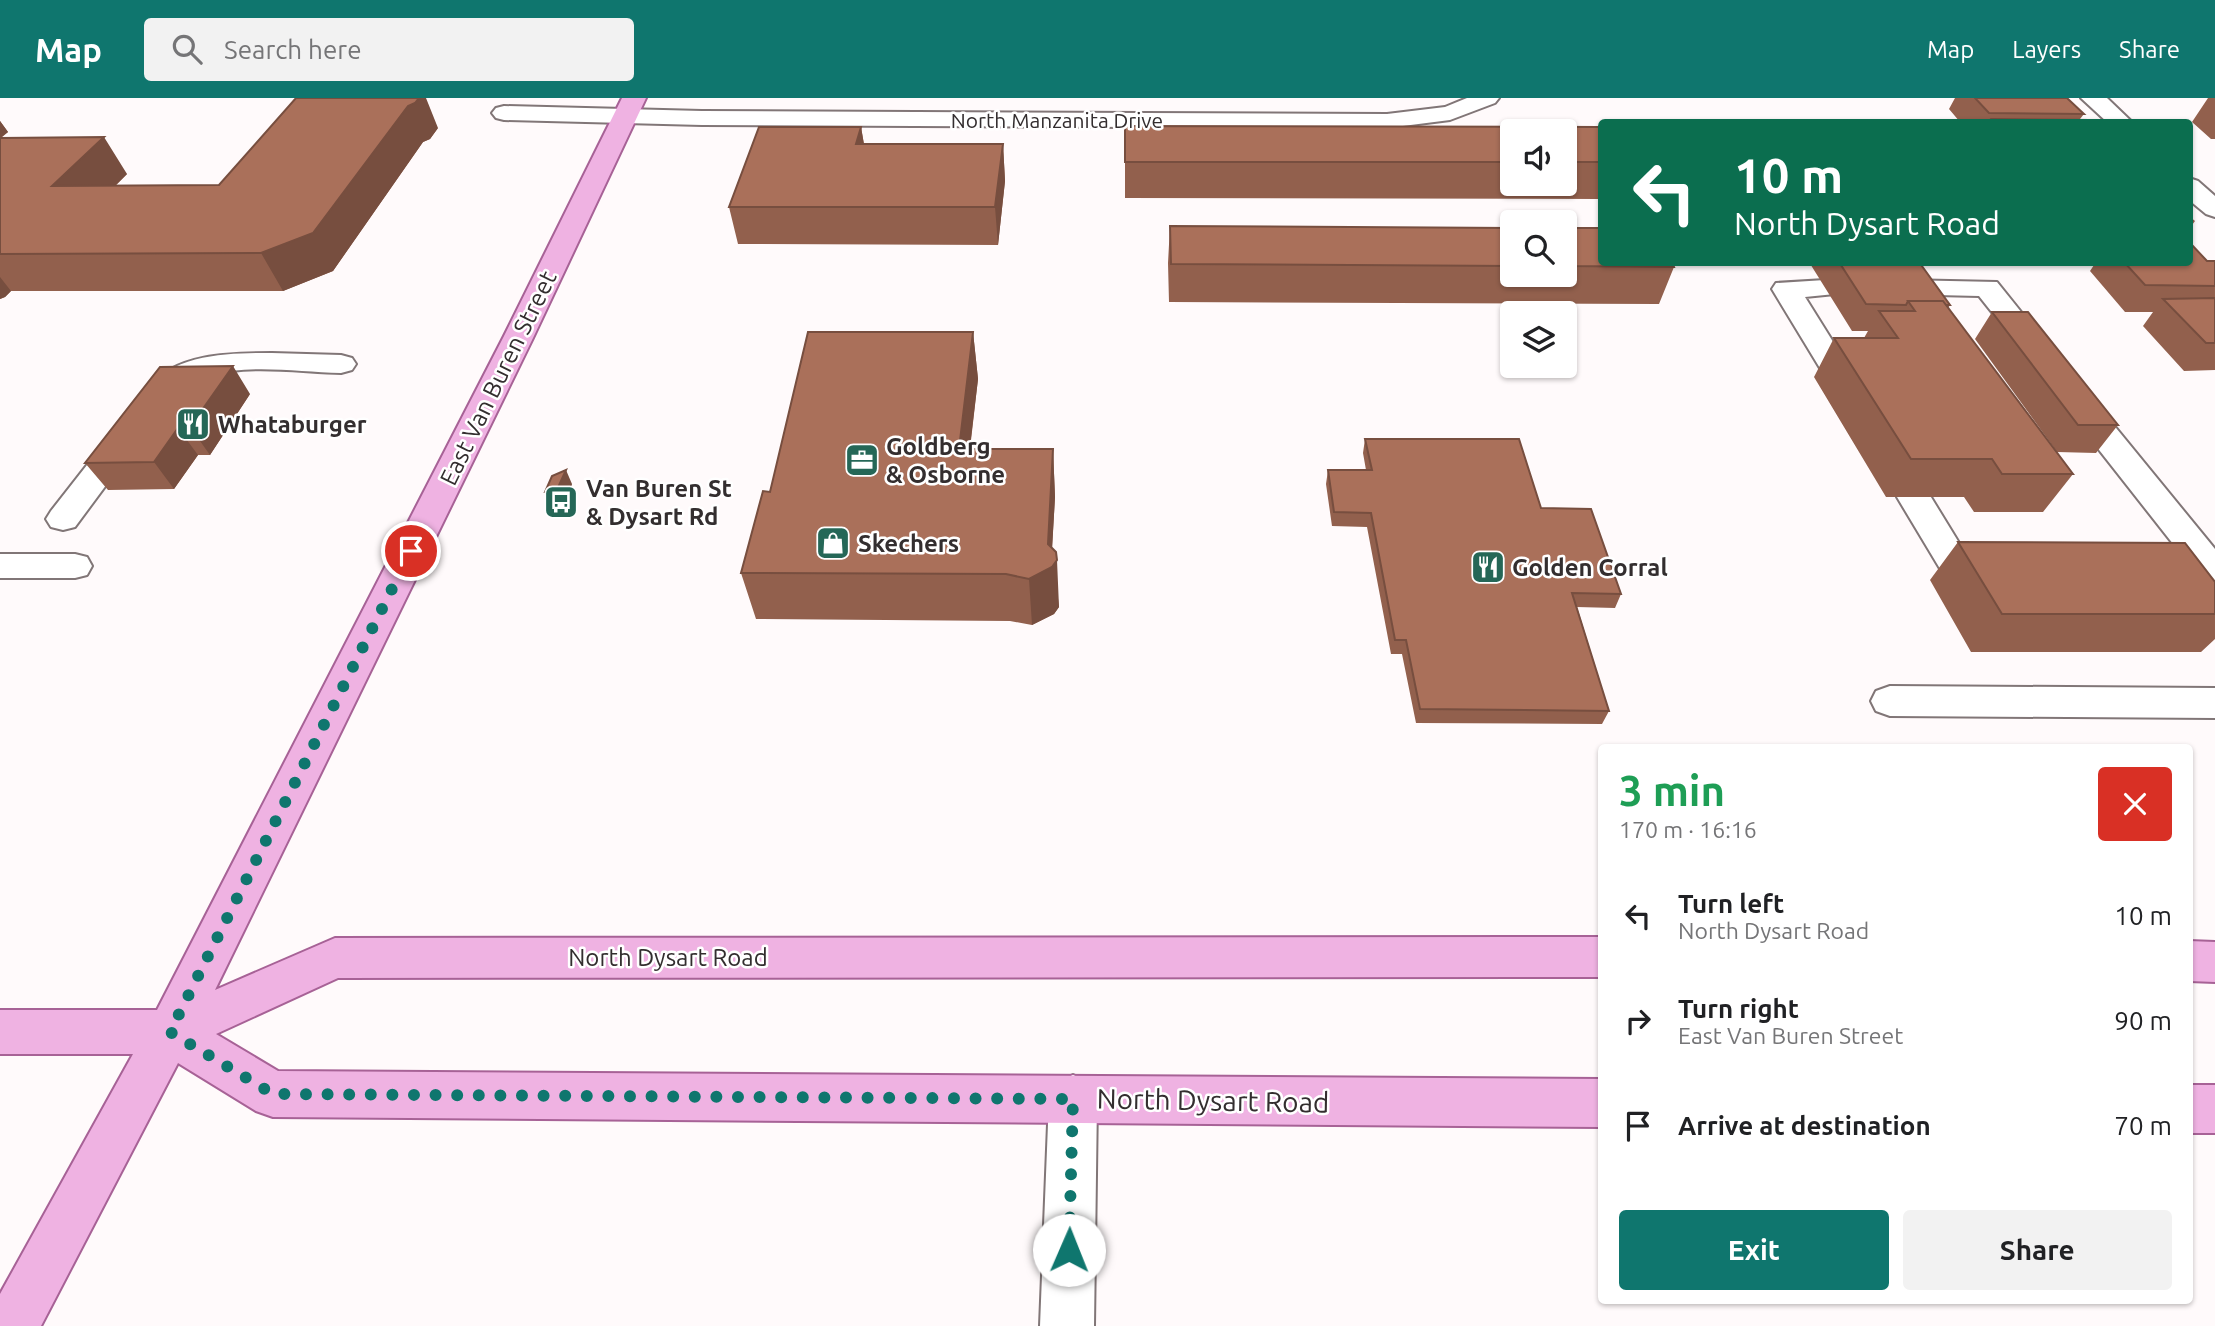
<!DOCTYPE html>
<meta charset="utf-8">
<style>
body{margin:0;font-family:Ubuntu,sans-serif;background:#f2f2f2;color:#202124;height:100vh;display:flex;flex-direction:column;font-size:26px;white-space:nowrap}
*{box-sizing:border-box;margin:0}
p{font-size:23px;color:#757577}
.icon{flex:none;width:38px;height:38px;fill:none;stroke:currentColor;stroke-width:2;stroke-linecap:round;stroke-linejoin:round}
.map{position:relative;flex:1;overflow:hidden}
.side{position:absolute;left:1598px;top:646px;width:595px;height:560px;display:flex;flex-direction:column;background:#fff;border-radius:7px;box-shadow:0 2px 5px #0004}
.side>*{flex:none}
.banner{position:absolute;left:1598px;top:21px;width:595px;height:147px;border-radius:7px;box-shadow:0 2px 5px #0004;background:#0b6e4f;color:#fff;overflow:hidden}
.buttons{position:absolute;left:1500px;top:21px;display:grid;gap:14px}
.buttons a{display:grid;place-items:center;width:77px;height:77px;border-radius:7px;background:#fff;box-shadow:0 2px 5px #0004;font-size:35px}
.pin{position:absolute;display:grid;place-items:center;width:60px;height:60px;color:#fff;margin:-30px;border:4px solid #fff;border-radius:50%;box-shadow:0 2px 7px #0007}
.me{position:absolute;width:77px;margin:-38px;rotate:1deg;stroke-linejoin:round;filter:drop-shadow(0 0 5px #0008)}
.turn{display:flex;align-items:center;gap:24px;height:147px;padding:0 21px;font-size:32px}
.turn .icon{width:91px;height:91px;stroke-width:2.5}
.turn b{display:block;font-size:49px;line-height:60px}
.round{display:grid;place-items:center;flex:none;width:74px;height:74px;border-radius:7px;background:#f2f2f2}
.headline{display:flex;align-items:center;justify-content:space-between;height:119px;padding:0 21px}
h1{font-size:42px;font-weight:700;line-height:52px;color:#1e9e55}
.action{display:flex;gap:14px;margin-top:auto;padding:14px 21px}
.action a{flex:1;height:80px;border-radius:7px;background:#0f766e;color:#fff;font-size:28px;font-weight:700;line-height:80px;text-align:center}
.action a+a{background:#f2f2f2;color:#202124}
ul{padding:0;list-style:none}
li{display:flex;align-items:center;gap:21px;height:105px;padding:0 21px}
li div{flex:1}
li b{display:block;font-size:26px}
li em{font-style:normal}
header{display:flex;align-items:center;gap:42px;box-sizing:border-box;height:98px;padding:0 35px;background:#0f766e;color:#fff}
header strong{font-size:33px}
nav{display:flex;gap:38px;margin-inline-start:auto;font-size:24px}
.search{width:490px;height:63px;background:#f2f2f2;display:flex;align-items:center;gap:18px;box-sizing:border-box;padding:0 24px;border-radius:7px;color:#757577;font-size:26px}
.map>svg:first-child{display:block}
.lines{fill:none;stroke-linecap:round;stroke-linejoin:round}
.minor-casing{stroke:#817677;stroke-width:4}
.major-casing{stroke:#a76296;stroke-width:4}
.minor{fill:#fff;fill-rule:evenodd}
.major{fill:#efb2e2;fill-rule:evenodd}
.wall{fill:#92604d;fill-rule:evenodd}
.shaded-wall{fill:#774e3f}
.building{fill:#aa705a;stroke:#774e3f;stroke-width:2}
.route{stroke:#0f766e;stroke-width:12;stroke-dasharray:0 21.6}
.labels{text-anchor:middle;dominant-baseline:central;stroke-width:5;stroke-linejoin:round;paint-order:stroke}
.far-street-label{font-size:21px;fill:#332e2f;stroke:#fff}
.street-label{font-size:24px;fill:#332e2f;stroke:#fff}
.poi-label{font-size:24px;font-weight:bold;fill:#332e2f;stroke:#fff;text-anchor:start}
.near-street-label{font-size:28px;fill:#332e2f;stroke:#fff}
</style>
<header>
<strong>Map</strong>
<div class="search"><svg class="icon" aria-label="search" viewBox="0 0 24 24"><circle cx="10" cy="10" r="6"/><path d="M15 15l6 6"/></svg>Search here</div>
<nav><a>Map</a><a>Layers</a><a>Share</a></nav>
</header>
<div class="map">
<svg width="2215" height="1228" viewBox="0 0 2215 1228">
<rect width="100%" height="100%" fill="#fffafb"/>
<g class="lines">
<g class="minor-casing">
<path id="minor" d="M1467,0H1499L1495,5L1450,22L1387,30L702,27L504,22L496,20L492,15L496,10L504,8L702,13L1387,16L1445,9Z
M2081,0H2107L2132,24H2107Z
M2189,80L2198,83L2215,98V119L2206,116L2189,102Z
M1825,182L1835,184L1839,190L1835,196L1805,199L1855,279L1851,285L1840,288L1829,285L1772,191L1776,185Z
M1903,182L1997,184L2054,255L2049,261L2039,264L2029,261L1979,198L1893,196L1889,190L1893,184Z
M272,255L341,257L352,260L356,266L352,272L341,275C299,274 251,266 210,277C188,283 175,305 151,299L147,292C172,255 232,255 272,255Z
M2074,290L2085,292L2215,451V487L2203,484L2063,306L2059,299L2063,292Z
M127,327L138,330L143,337L138,344L75,429L63,432L51,429L46,421L51,413L116,330Z
M1914,388L1926,391L1964,453L1995,452L2007,455L2012,464L2007,473C1987,478 1962,480 1942,474L1897,399L1902,391Z
M0,456H75L87,459L92,468L87,477L75,480H0Z
M1890,588L2215,590V620L1890,618L1876,613L1871,603L1876,593Z
M1073,977L1090,984L1097,1001L1094,1228H1040L1049,1001L1056,984Z"/>
</g>
<g class="major-casing">
<path id="major" d="M622,0H646L533,240L215,892L335,840L1601,839V879L338,880L216,936L278,973L1601,981V1029L273,1019L256,1013L178,965L41,1228H0V1196L133,956H0V912H157L503,240Z
M2189,843L2215,844V884L2189,883Z
M2189,987H2215V1035H2189Z"/>
</g>
<use href="#minor" class="minor"/>
<use href="#major" class="major"/>
</g>
<path class="wall" d="M1955,0H2067L2084,16L2080,21L2093,24H1960L1949,11Z
M2208,0H2215V41H2211L2192,24Z
M0,23L8,34L1,40L127,76L115,88L219,87L438,30L430,41L423,44L333,173L283,193H11L5,199L0,201Z
M1125,28L1601,29V101L1125,100ZM1512,33H1564V86H1512Z
M861,29L864,46H1003L1005,83L998,147L738,146L729,109Z
M2189,118L2195,123L2189,131Z
M1170,128L1512,130V177H1564V130L1674,169L1659,206L1169,204L1168,165Z
M2207,163H2215V272L2184,273L2143,228L2153,214H2125L2090,173L2096,164H2189Z
M1809,164H1919L1950,207L1948,210L2073,376L2043,414H1974L1964,399H1886L1814,279L1834,240H1864L1868,233H1852Z
M1992,214L2118,327L2096,355L2057,354L1975,241Z
M973,234L978,281L970,351H1053L1055,399L1052,450L1059,509L1054,516L1032,527L1010,523L756,521L741,475L770,394Z
M250,296L210,357H198L174,391L108,392L85,365Z
M1365,341L1541,410L1621,496L1615,510L1577,509L1609,613L1602,626L1416,625L1402,556H1391L1367,429L1332,428L1326,386L1328,372H1366L1363,355Z
M572,386L563,409L551,408L545,394Z
M1958,444L2215,484V541L2201,554H1971L1930,482Z"/>
<path class="shaded-wall" d="M419,0H426L438,30L430,41L423,44L333,173L283,193L261,155L408,8Z
M0,23L8,34L0,40Z
M861,29L867,65L856,46Z
M104,39L127,76L78,125L52,88Z
M1003,46L1005,83L998,147L995,109Z
M0,179L11,193L5,199L0,201Z
M973,234L978,281L964,398L959,351Z
M233,268L250,296L210,357L190,329Z
M178,330L198,357L174,391L154,364Z
M1053,351L1055,399L1051,470L1057,462L1059,509L1054,516L1032,527L1029,481L1048,446Z
M566,372L572,386L563,409L556,394Z"/>
<path class="building" d="M296,0H419L415,5L408,8L313,135L261,155L0,156V40L104,39L52,88L219,87Z
M1975,0H2067L2084,16L1989,15Z
M1992,21L2090,22L2093,24H1995Z
M1125,28L1601,29V64H1564V33H1512V64H1125Z
M759,29H861L856,46H1003L995,109H729Z
M1170,128L1512,130V168L1171,166Z
M1564,130H1601V164H1672L1674,169L1564,168Z
M2189,147H2192L2207,163H2215V188L2145,187L2124,164H2189Z
M1839,164H1919L1950,207H1946L1943,203H1908L1906,207L1866,206Z
M2215,200V245H2206L2163,201Z
M1908,203H1943L2073,376H2002L1992,361H1911L1834,240H1898L1879,213H1915Z
M1992,214H2028L2118,327H2078Z
M808,234H973L959,351H1053L1048,446L1056,454L1057,462L1052,469L1029,481L1006,476L741,475L763,393L770,394Z
M233,268L190,329L178,330L154,364L85,365L160,269Z
M1365,341H1519L1541,410L1591,411L1621,496L1572,495L1609,613L1420,611L1406,542H1395L1371,415L1334,414L1328,372H1372Z
M566,372L556,394H545L552,378Z
M1958,444L2185,445L2215,484V516H2002Z"/>
<g class="lines">
<path class="route" d="M411,453L170,934L273,996L1073,1001L1069,1152"/>
</g>
<defs>
<g id="restaurant-square" transform="scale(1.75)"><rect x="-9" y="-9" width="18" height="18" rx="4" fill="#256757" stroke="#fff"/><path d="M-5-6h1v4h1v-4h1v4h1v-4h1v5L-1.5 .5V6h-2V.5L-5-1ZM5-6V6H3V1.5H1.5Q1.5-4 5-6Z" fill="#fff"/></g>
<g id="office-square" transform="scale(1.75)"><rect x="-9" y="-9" width="18" height="18" rx="4" fill="#256757" stroke="#fff"/><path d="M-6-3h4V-5.5h4V-3h4V5H-6ZM-1-4.5V-3h2v-1.5ZM-6 0V1H6V0Z" fill="#fff"/></g>
<g id="bus-square" transform="scale(1.75)"><rect x="-9" y="-9" width="18" height="18" rx="4" fill="#256757" stroke="#fff"/><path d="M-5-6H5V4H4V6H2V4H-2V6H-4V4H-5ZM-3.5-4V0h7V-4ZM-3.5 1.2v1.5H-2V1.2ZM2 1.2v1.5H3.5V1.2Z" fill="#fff"/></g>
<g id="shop-square" transform="scale(1.75)"><rect x="-9" y="-9" width="18" height="18" rx="4" fill="#256757" stroke="#fff"/><path d="M-5-2.5h2.3a2.7 3.5 0 0 1 5.4 0H5L5.5 6h-11ZM-1.5-2.5h3a1.5 2.3 0 0 0-3 0Z" fill="#fff"/></g>
</defs>
<g fill-rule="evenodd">
<use href="#restaurant-square" x="193" y="326"/>
<use href="#office-square" x="862" y="362"/>
<use href="#bus-square" x="561" y="404"/>
<use href="#shop-square" x="833" y="445"/>
<use href="#restaurant-square" x="1488" y="469"/>
</g>
<g class="labels">
<g class="far-street-label">
<text x="1057" y="22">North Manzanita Drive</text>
</g>
<g class="street-label">
<text transform="translate(498 280) rotate(-64)">East Van Buren Street</text>
<text x="668" y="859">North Dysart Road</text>
</g>
<g class="poi-label">
<text x="218" y="326">Whataburger</text>
<text x="886" y="348">Goldberg<tspan x="886" dy="28">&amp; Osborne</tspan></text>
<text x="586" y="390">Van Buren St<tspan x="586" dy="28">&amp; Dysart Rd</tspan></text>
<text x="858" y="445">Skechers</text>
<text x="1512" y="469">Golden Corral</text>
</g>
<g class="near-street-label">
<text transform="translate(1213 1002) rotate(1)">North Dysart Road</text>
</g>
</g>
</svg>
<div class="buttons">
<a><svg class="icon" aria-label="sound" viewBox="0 0 24 24"><path d="M4 9h4l5-4v14l-5-4H4zM17 9q2 3 0 6"/></svg></a>
<a><svg class="icon" aria-label="search" viewBox="0 0 24 24"><circle cx="10" cy="10" r="6"/><path d="M15 15l6 6"/></svg></a>
<a><svg class="icon" aria-label="layers" viewBox="0 0 24 24"><path d="M12 4l9 5-9 5-9-5zM3 14l9 5 9-5"/></svg></a>
</div>
<div class="pin" style="left:411px;top:453px;background:#d93025"><svg class="icon" aria-label="arrive" viewBox="0 0 24 24"><path d="M6 21V4h12l-3 4 3 4H6"/></svg></div>
<svg class="me" style="left:1069px;top:1152px" viewBox="-20 -20 40 40"><circle r="19" fill="#fff"/><path d="M0-13L10 11 0 6-10 11z" fill="#0f766e"/></svg>
<div class="banner">
<div class="turn"><svg class="icon" aria-label="left" viewBox="0 0 24 24"><path d="M17 20v-9H6M10 6l-5 5 5 5"/></svg><div><b>10 m</b>North Dysart Road</div></div>
</div>
<section class="side">
<div class="headline"><div><h1>3 min</h1><p>170 m · 16:16</p></div><a class="round" style="background:#d93025;color:#fff"><svg class="icon" aria-label="close" viewBox="0 0 24 24"><path d="M6 6l12 12M18 6L6 18"/></svg></a></div>
<ul>
<li><svg class="icon" aria-label="left" viewBox="0 0 24 24"><path d="M17 20v-9H6M10 6l-5 5 5 5"/></svg><div><b>Turn left</b><p>North Dysart Road</p></div><em>10 m</em></li>
<li><svg class="icon" aria-label="right" viewBox="0 0 24 24"><path d="M7 20v-9h11M14 6l5 5-5 5"/></svg><div><b>Turn right</b><p>East Van Buren Street</p></div><em>90 m</em></li>
<li><svg class="icon" aria-label="arrive" viewBox="0 0 24 24"><path d="M6 21V4h12l-3 4 3 4H6"/></svg><div><b>Arrive at destination</b></div><em>70 m</em></li>
</ul>
<div class="action"><a>Exit</a><a>Share</a></div>
</section>
</div>
